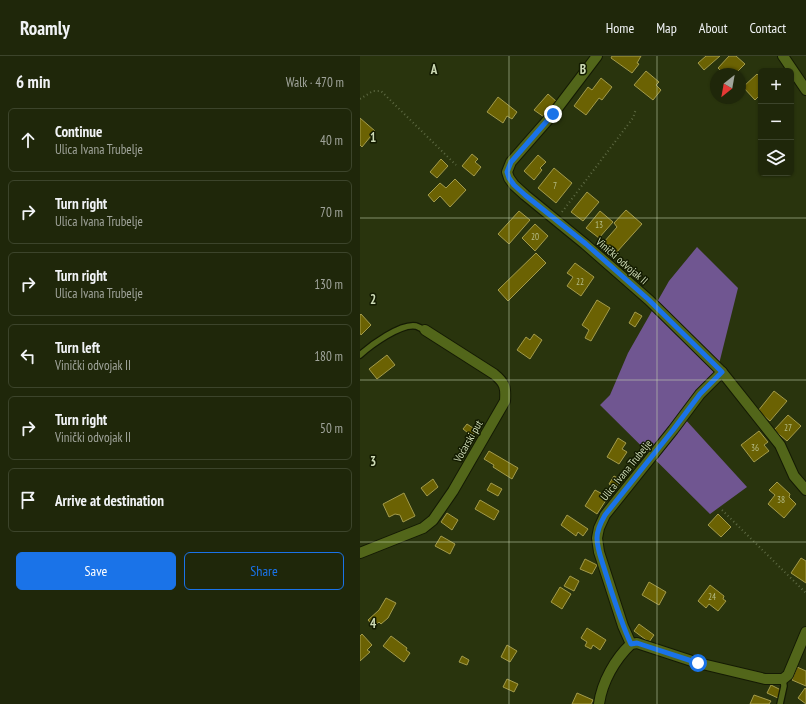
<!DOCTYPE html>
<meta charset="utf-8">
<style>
:root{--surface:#1f270a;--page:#2c3318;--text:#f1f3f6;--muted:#a1a59c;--line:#3c442b;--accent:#1a73e8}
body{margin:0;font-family:"PT Sans Narrow",sans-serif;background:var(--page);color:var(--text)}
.controls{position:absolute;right:12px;top:12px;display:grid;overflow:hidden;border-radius:6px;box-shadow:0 1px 3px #0004}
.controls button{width:36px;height:36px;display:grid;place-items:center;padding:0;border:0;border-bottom:1px solid var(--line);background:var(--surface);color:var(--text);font:20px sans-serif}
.compass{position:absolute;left:350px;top:12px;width:36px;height:36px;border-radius:50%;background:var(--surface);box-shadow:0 1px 3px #0004;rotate:211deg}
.stop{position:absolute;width:12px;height:12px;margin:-9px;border:3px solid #1a73e8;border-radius:50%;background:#fff}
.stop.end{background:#1a73e8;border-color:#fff;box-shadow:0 1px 4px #0008}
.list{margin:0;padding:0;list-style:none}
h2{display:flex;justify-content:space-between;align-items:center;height:52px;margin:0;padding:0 16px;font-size:17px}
h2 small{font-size:13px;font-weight:400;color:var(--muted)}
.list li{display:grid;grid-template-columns:26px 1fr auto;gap:12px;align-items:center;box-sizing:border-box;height:64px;margin:0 8px 8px;padding:0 8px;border:1px solid var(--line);border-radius:6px}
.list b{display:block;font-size:15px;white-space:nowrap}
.list p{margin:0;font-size:13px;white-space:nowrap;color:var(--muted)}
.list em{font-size:13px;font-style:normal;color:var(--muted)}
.actions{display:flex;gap:8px;padding:12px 16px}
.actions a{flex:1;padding:9px 0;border:1px solid var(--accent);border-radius:6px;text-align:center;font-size:14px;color:var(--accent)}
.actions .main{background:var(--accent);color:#fff}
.icon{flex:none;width:22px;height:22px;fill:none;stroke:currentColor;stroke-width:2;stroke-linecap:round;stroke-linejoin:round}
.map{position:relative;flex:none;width:446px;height:648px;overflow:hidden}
header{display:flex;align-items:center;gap:24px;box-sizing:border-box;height:56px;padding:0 20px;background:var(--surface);border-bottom:1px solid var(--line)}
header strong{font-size:19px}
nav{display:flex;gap:22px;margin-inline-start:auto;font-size:14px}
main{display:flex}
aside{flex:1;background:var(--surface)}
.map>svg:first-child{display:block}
.forest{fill:#705691}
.building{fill:#6b6203;stroke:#a39b4b}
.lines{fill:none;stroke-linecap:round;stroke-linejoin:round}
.lane-casing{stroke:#141a04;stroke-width:8}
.street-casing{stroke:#141a04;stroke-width:12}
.path{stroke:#5e6a43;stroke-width:2;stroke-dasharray:1 3;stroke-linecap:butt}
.lane{stroke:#52661a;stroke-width:5.5}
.street{stroke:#52661a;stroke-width:10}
.route{stroke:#1a73e8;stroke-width:5}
.grid{fill:none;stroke:#cedbb6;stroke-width:1;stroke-opacity:0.55}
.labels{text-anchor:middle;stroke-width:3;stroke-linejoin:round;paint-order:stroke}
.number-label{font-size:9px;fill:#b5bd89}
.street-label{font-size:11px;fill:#cedbb6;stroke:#131b00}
.grid-label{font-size:13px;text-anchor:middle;font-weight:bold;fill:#cedbb6;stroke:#131b00;stroke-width:3;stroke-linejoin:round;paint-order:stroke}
</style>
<header>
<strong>Roamly</strong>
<nav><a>Home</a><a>Map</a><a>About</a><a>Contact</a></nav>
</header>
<main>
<aside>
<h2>6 min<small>Walk · 470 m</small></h2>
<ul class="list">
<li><svg class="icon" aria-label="ahead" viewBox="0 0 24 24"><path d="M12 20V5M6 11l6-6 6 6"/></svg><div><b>Continue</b><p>Ulica Ivana Trubelje</p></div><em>40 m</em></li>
<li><svg class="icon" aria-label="right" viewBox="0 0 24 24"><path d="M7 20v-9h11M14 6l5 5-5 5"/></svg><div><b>Turn right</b><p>Ulica Ivana Trubelje</p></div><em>70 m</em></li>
<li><svg class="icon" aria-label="right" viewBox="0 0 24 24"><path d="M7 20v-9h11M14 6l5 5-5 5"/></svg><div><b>Turn right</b><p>Ulica Ivana Trubelje</p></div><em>130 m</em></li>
<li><svg class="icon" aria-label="left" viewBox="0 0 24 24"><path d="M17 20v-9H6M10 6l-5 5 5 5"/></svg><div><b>Turn left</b><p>Vinički odvojak II</p></div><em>180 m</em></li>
<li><svg class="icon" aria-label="right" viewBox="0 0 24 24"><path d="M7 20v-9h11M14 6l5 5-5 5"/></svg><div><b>Turn right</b><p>Vinički odvojak II</p></div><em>50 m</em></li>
<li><svg class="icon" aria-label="arrive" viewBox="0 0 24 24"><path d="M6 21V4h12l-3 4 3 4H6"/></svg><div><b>Arrive at destination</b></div></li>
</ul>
<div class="actions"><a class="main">Save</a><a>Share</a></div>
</aside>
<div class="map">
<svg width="446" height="648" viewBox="0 0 446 648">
<rect width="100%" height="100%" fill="#29340d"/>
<path class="forest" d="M 337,191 L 378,232 L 354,328 L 324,362 L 387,431 L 350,458 L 240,349 L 250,339 L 268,297 L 309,225 Z"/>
<g class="building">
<path d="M 252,0 L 281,0 L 277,7 L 279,8 L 272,17 L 251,2 Z"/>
<path d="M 346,0 L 360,0 L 344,14 L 338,7 Z"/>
<path d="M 369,0 L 376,0 L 385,8 L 375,18 L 364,18 L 358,12 Z"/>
<path d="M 286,15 L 299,26 L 296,29 L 301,34 L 293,44 L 274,29 Z"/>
<path d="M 397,18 L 401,22 L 401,38 L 395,44 L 383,31 Z"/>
<path d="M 241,22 L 252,31 L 242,44 L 239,42 L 226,59 L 214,50 L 228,31 L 232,34 Z"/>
<path d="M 188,38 L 197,46 L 184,61 L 174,54 Z"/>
<path d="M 138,41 L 157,56 L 152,63 L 147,60 L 143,67 L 127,56 Z"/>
<path d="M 0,62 L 15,75 L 2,91 L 0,89 Z"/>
<path d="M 112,98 L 118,103 L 115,106 L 121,111 L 114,120 L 102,110 Z"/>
<path d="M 178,99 L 186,106 L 180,112 L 182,114 L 174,124 L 164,115 Z"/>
<path d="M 81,103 L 88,110 L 77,122 L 70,116 Z"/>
<path d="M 194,112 L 212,127 L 196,147 L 178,132 Z"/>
<path d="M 95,123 L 106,134 L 90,151 L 80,140 L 74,146 L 68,139 L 80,127 L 86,132 Z"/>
<path d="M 227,136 L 239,146 L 223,165 L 211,156 Z"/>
<path d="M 266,154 L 282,168 L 256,197 L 244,186 L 257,171 L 254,167 Z"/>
<path d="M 159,155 L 170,164 L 149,188 L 138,178 Z"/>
<path d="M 240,155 L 253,166 L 239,182 L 226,172 Z"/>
<path d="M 175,168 L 188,180 L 175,195 L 162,182 Z"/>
<path d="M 176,197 L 186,207 L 148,245 L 138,234 Z"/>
<path d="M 215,207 L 234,221 L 221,240 L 207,230 L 213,221 L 207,217 Z"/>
<path d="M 237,244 L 250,252 L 231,285 L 225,282 L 229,274 L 222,269 Z"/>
<path d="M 275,256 L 282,260 L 275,271 L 269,267 Z"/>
<path d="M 1,258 L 11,269 L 1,279 L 0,277 L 0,259 Z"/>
<path d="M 174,278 L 182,284 L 170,303 L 157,294 L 166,281 L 170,284 Z"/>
<path d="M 27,299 L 35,309 L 17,323 L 9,313 Z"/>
<path d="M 414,335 L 427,345 L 410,365 L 398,355 Z"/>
<path d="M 428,359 L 441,370 L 427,385 L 414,374 Z"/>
<path d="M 107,368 L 116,374 L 112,380 L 103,373 Z"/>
<path d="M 399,375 L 408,386 L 404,389 L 409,395 L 394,406 L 381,389 Z"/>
<path d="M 258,382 L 266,387 L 262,393 L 267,396 L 259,408 L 247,401 Z"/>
<path d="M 129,395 L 158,412 L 152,423 L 133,411 L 134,409 L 124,403 Z"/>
<path d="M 254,420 L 261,424 L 256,432 L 249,428 Z"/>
<path d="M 73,423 L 78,431 L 67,440 L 61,432 Z"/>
<path d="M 417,426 L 430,438 L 429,441 L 436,448 L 424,462 L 408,448 L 415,439 L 409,434 Z"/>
<path d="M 131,427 L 142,433 L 138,440 L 127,434 Z"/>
<path d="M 235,434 L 248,441 L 237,458 L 225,450 Z"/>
<path d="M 44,437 L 55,460 L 43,466 L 40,459 L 35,458 L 29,461 L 23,448 Z"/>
<path d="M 120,444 L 139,455 L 134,464 L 115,453 Z"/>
<path d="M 87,457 L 98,464 L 92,474 L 81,466 Z"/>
<path d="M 358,458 L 371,471 L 361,481 L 348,469 Z"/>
<path d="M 207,459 L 228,473 L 223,480 L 218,476 L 216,480 L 201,469 Z"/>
<path d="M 81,480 L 95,488 L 90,498 L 75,490 Z"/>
<path d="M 441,502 L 446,505 L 446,527 L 431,517 Z"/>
<path d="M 225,503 L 237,509 L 232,518 L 220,513 Z"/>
<path d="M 210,520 L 219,525 L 214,535 L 204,530 Z"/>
<path d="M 289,526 L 306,536 L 299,549 L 282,539 Z"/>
<path d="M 350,529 L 364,540 L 363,543 L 366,545 L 358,555 L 349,548 L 346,552 L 338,545 Z"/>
<path d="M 200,531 L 211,538 L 202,553 L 191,546 Z"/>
<path d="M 26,542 L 36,547 L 28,562 L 21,568 L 19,566 L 14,571 L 8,564 L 19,554 Z"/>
<path d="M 279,568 L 294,579 L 289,586 L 274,575 Z"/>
<path d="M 227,572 L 246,584 L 240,594 L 233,589 L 231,593 L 225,590 L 227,586 L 221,582 Z"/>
<path d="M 2,578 L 12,589 L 7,594 L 10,596 L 0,605 L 0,580 Z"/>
<path d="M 31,580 L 47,592 L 46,594 L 50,597 L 44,606 L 23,590 Z"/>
<path d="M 147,589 L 157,595 L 150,606 L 141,601 Z"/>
<path d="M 102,600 L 109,604 L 107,609 L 99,606 Z"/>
<path d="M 437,611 L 446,615 L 446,630 L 432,624 Z"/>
<path d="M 147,623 L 158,628 L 154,636 L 143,631 Z"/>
<path d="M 411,629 L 421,634 L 418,642 L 407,637 Z"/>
<path d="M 445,632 L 446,633 L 446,648 L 438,642 Z"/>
<path d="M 217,637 L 233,644 L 231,648 L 212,648 Z"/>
<path d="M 394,639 L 411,645 L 409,648 L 390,648 Z"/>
</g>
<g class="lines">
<defs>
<g id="lane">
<path d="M 0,299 C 11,289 41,267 56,270 C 59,271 62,273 65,274"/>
<path d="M 420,648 L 424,630 L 423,623"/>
</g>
<g id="street">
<path d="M 237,0 L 193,58 L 151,106 L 147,116 L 149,122 L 154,129 L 165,139 L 225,188 L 289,244 L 362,316 L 420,389 L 434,420 L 446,434"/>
<path d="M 423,0 L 446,34"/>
<path d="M 0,497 L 63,472 L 73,464 L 93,435 L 145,345 C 146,331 145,327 134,318 L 65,274"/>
<path d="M 271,588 L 263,570 L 239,496 L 237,482 L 239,472 L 245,459 L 313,374 L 340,338 L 362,316"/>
<path d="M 239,648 C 242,626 255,603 271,588 L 277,587 L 283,589 L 338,607 L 405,623 L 423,623 L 428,619 L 446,576"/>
</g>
</defs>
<use href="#lane" class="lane-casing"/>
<use href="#street" class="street-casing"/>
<g class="path">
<path d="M 0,43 L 13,35 L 21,35 L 96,109"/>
<path d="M 202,156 L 273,62 L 276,53"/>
<path d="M 362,454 L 446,537"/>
</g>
<use href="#lane" class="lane"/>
<use href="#street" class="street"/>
</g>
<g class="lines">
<path class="route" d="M 193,58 L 151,106 L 147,116 L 149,122 L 154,129 L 165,139 L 226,188 L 289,244 L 362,316 L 340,338 L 313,374 L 245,459 C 241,466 237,474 237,482 C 237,493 242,505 245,515 C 253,540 260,564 271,588 L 277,587 L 283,589 L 338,607"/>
</g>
<path class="grid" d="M 149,0 L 149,648M 297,0 L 297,648M 0,162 L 446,162M 0,324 L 446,324M 0,486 L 446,486"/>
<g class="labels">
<g class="number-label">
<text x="195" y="133">7</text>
<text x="239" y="172">13</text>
<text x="175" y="184">20</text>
<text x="220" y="229">22</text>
<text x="428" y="375">27</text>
<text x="395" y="395">36</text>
<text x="421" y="447">38</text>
<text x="352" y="544">24</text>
</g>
<g class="street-label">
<text transform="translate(262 205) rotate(41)" y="4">Vinički odvojak II</text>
<text transform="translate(108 385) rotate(-60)" y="4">Voćarski put</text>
<text transform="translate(266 414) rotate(-51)" y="4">Ulica Ivana Trubelje</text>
</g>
</g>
<g class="grid-label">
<text x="74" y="18">A</text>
<text x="223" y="18">B</text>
<text x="13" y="86">1</text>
<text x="13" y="248">2</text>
<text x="13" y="410">3</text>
<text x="13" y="572">4</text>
</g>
</svg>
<div class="controls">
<button>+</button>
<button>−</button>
<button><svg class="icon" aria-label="layers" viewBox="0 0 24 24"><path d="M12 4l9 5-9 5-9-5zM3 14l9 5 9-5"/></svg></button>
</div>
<svg class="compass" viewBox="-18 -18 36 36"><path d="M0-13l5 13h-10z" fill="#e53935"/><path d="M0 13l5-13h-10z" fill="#a1a59c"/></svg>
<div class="stop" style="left:338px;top:607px"></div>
<div class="stop end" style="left:193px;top:58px"></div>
</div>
</main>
